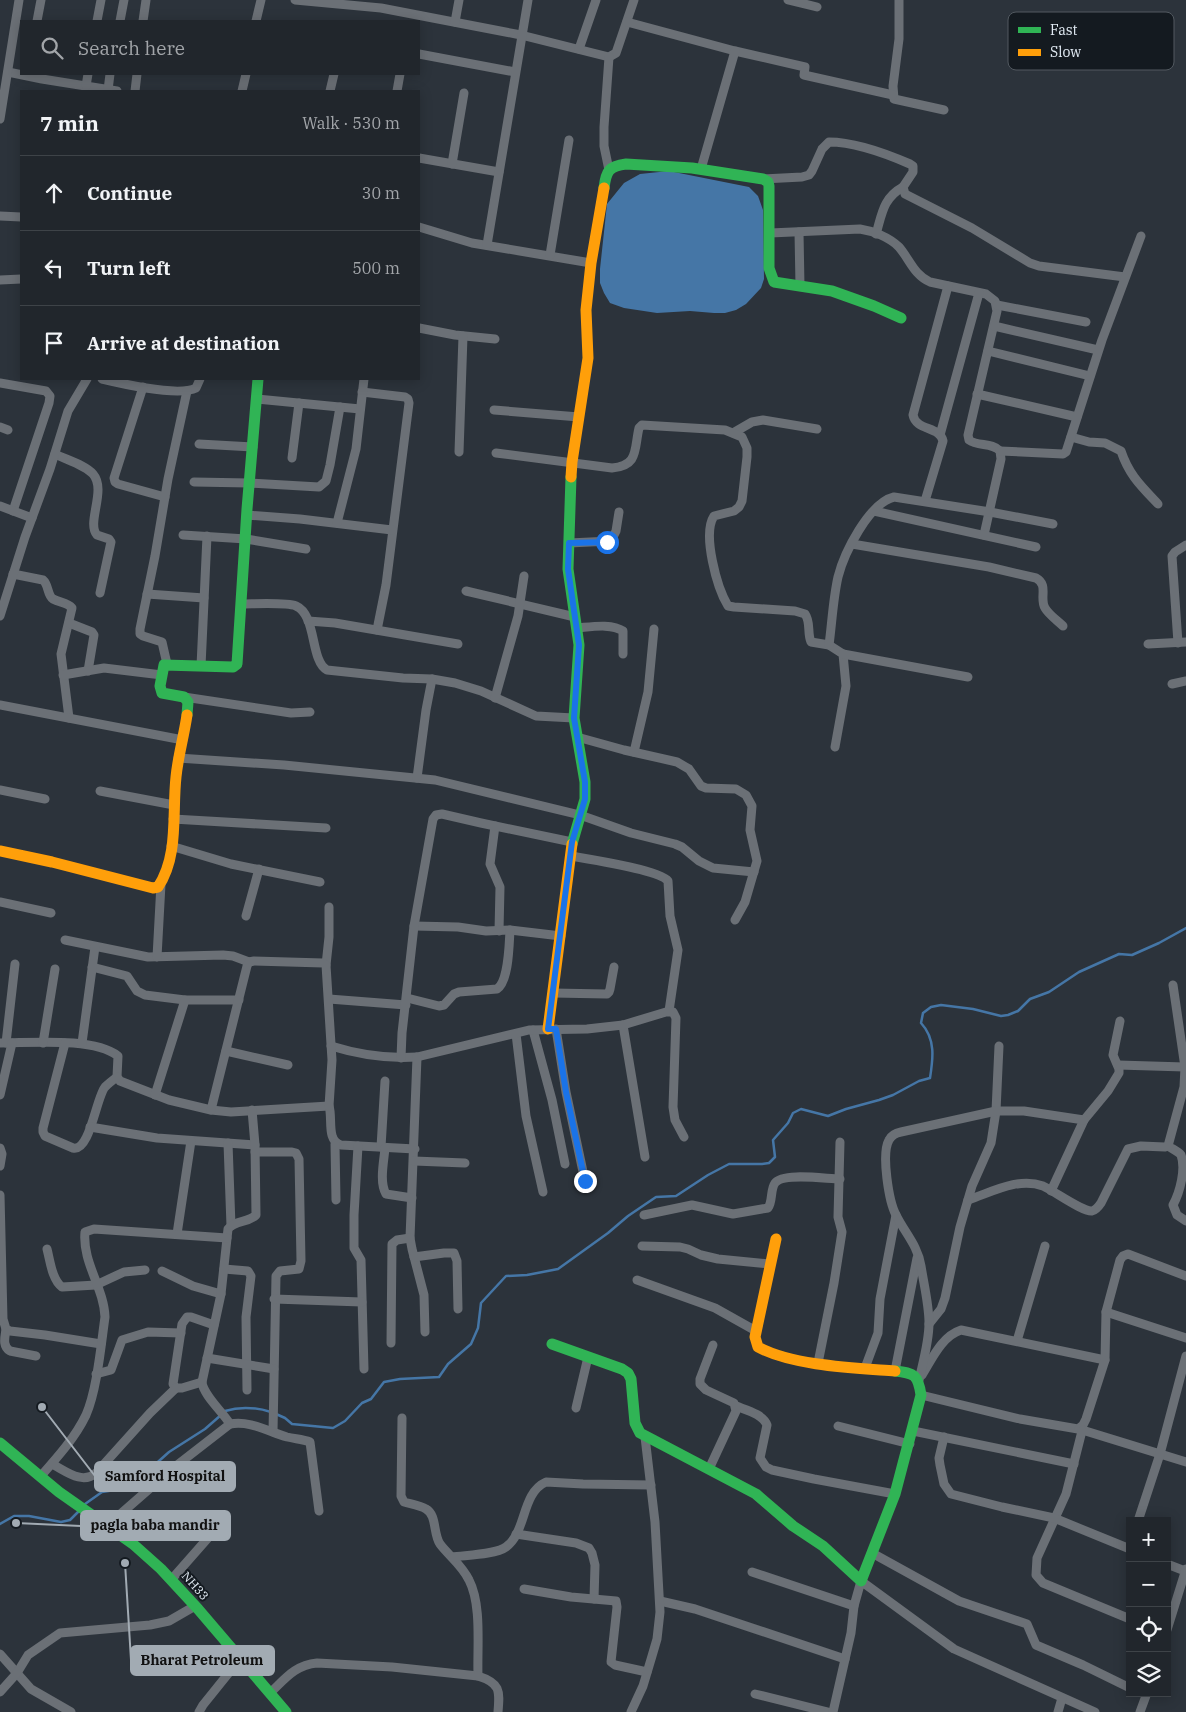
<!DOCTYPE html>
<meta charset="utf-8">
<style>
:root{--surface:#21262c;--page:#2d3238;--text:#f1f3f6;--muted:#a2a5a9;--line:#3e4348}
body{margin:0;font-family:"IBM Plex Serif",serif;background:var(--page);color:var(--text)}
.controls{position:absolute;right:15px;bottom:15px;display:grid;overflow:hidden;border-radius:0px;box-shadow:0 2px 12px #0003}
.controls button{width:45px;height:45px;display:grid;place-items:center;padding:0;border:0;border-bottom:1px solid var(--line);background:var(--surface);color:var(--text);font:25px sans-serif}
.stop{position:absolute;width:15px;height:15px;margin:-11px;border:4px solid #1a73e8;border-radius:50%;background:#fff}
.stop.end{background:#1a73e8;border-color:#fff;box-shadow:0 1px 5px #0008}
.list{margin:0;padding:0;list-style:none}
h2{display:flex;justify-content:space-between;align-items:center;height:65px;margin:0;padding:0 20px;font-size:21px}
h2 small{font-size:16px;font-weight:400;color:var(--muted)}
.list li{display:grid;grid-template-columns:32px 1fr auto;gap:15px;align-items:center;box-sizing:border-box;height:75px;padding:0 20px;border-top:1px solid var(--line)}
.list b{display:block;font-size:19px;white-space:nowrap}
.list em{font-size:16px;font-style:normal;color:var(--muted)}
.icon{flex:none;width:28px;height:28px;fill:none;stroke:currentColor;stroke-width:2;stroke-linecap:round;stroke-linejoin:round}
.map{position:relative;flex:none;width:1186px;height:1712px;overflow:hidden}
.search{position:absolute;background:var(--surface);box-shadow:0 2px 12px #0003;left:20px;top:20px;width:400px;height:55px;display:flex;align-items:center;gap:12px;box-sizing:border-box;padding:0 18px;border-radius:0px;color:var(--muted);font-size:19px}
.panel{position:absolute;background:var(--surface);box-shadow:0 2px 12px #0003;left:20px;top:90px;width:400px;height:290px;border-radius:0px}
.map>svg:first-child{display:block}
.water{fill:#4576a6}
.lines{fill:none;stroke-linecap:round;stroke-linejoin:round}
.stream{stroke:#4576a6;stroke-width:2.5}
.street{stroke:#6b7076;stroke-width:9}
.fast{stroke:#30b455;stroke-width:11}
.slow{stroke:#ff9f0a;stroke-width:11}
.route{stroke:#1a73e8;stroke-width:6}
.labels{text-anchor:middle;stroke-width:4;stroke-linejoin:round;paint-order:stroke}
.street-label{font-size:12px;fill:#e2ebf4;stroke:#141a20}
.key{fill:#141a20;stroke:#525960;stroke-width:1}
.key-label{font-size:14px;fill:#e2ebf4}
.leader{fill:none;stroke:#a2abb3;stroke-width:2}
.callout-dot{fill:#a2abb3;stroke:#141a20;stroke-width:2}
.callout{fill:#a2abb3;stroke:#a2abb3;stroke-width:2}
.callout-label{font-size:14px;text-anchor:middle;font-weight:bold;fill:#111}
</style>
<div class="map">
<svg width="1186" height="1712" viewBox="0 0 1186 1712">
<rect width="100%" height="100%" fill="#2c333b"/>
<path class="water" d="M 669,171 L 749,187 L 758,196 L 763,210 L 764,279 L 761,288 L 746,304 L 736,310 L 725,313 L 714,313 L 690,311 L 657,313 L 624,308 L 610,303 L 604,293 L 600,283 L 600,269 L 607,204 L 624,183 L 640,174 Z"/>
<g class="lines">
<g class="stream">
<path d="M 225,1411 C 241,1406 255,1407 271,1412"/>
<path d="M 276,1414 L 285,1418 L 292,1424 L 333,1428 L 345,1421 L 362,1403 L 371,1399 L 384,1382 L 400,1379 L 439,1377 L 448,1364 L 471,1344 L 478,1328 L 481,1303 L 506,1276 L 527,1275 L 558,1269 L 608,1233 L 628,1216 L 656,1197 L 676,1196 L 708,1175 L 729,1164 L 762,1164 L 769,1163 L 775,1157 L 773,1140 L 788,1123 L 793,1113 L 801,1109 L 828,1116 L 846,1109 L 879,1100 L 893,1095 L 919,1081 L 930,1078 C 933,1059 936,1039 921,1023 L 923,1013 L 931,1007 L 941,1005 L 973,1009 L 1001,1016 L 1008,1015 L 1018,1011 L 1030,999 L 1049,992 L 1079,972 L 1119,954 L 1132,955 L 1159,943 L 1186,928"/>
<path d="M 85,1504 L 102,1492 L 134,1487 L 142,1481 L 150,1469 L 169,1452 L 205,1429 L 221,1415"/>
<path d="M 0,1524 L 14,1516 L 29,1516 L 61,1522 L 70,1520 L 80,1510"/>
</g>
<g class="street">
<path d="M 295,0 L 381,8 L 521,35 L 609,57 L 616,53 L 634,0"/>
<path d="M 788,0 L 817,7"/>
<path d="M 899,0 L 899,39 L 893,86 L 894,99 L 944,110"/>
<path d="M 37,21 L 41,0"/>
<path d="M 97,21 L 101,0"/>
<path d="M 120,21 L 124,0"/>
<path d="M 143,21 L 146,0"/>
<path d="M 256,21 L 261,0"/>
<path d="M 455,22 L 459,0"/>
<path d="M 627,22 L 735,51 L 805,67 L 804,75 L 893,95"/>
<path d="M 579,49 L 596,0"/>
<path d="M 419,54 L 515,72"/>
<path d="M 8,72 L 42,79 L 117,91"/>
<path d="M 86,86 L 88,74"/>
<path d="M 108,90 L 110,74"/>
<path d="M 135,91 L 137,74"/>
<path d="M 242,91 L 246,74"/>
<path d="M 330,91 L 334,74"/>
<path d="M 397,91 L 400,74"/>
<path d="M 0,119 L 19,0"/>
<path d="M 419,158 L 499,172"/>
<path d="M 452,164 L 464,93"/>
<path d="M 701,169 L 735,51"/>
<path d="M 609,170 L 604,146 L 604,127 L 609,57"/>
<path d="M 763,179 L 802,177 L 809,175 L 812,171 L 822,149 L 829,142 C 854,142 887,154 910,164 L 913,166 L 913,172 L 903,187 L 905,194 L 972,228 L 1030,263 L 1039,266 L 1125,277"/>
<path d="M 0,216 L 21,217"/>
<path d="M 419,227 L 472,243 L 591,263"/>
<path d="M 799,232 L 800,286"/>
<path d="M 770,233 L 860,229 C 873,231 889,237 899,247 C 910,260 914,275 930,282 L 986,294 L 995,301 L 997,311 L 968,435 L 969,440 C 978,447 992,442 1000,451 L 1001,459 L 984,535"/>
<path d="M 876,234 C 882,214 883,198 903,187"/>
<path d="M 487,245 L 528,0"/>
<path d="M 550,255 L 569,140"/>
<path d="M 0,280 L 21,279"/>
<path d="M 997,305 L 1086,322"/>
<path d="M 994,326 L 1098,350"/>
<path d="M 419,328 L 455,335 L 495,339"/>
<path d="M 988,351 L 1090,376"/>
<path d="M 102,379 C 123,384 178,397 196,388 L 200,379"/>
<path d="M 0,383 L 46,391 L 50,396 L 49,403 L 13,511"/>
<path d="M 143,387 L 114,478 L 115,482 L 118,484 L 165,497"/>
<path d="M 362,392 L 405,397 L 408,399 L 409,403 L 386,585 L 377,630"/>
<path d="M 977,394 L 1077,417"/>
<path d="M 257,399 L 360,409"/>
<path d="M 494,410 L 579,417"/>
<path d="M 0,427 L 8,430"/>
<path d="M 733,433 L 752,422 L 763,420 L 817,429"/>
<path d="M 940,435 L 979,293"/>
<path d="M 1071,437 L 1089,442 L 1105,443 L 1121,451 C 1129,475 1141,486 1158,504"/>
<path d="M 199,444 L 253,447"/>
<path d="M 1000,451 L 1063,454 L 1066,452 L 1102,340 L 1141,236"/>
<path d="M 459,452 L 463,336"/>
<path d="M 496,453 L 612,468 C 639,466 634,449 639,428 L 642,425 L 725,430 L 742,437 L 747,448 L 747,457 L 742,501 L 739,507 L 734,511 L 714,516 C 702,534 717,588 728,606 L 734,607 L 795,611 L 805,614 C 811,622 807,633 811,642 L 829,645 L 843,654 L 846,686 L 835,747"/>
<path d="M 55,454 C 67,460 85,465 93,474 C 107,490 86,523 97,535 L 109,539 L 111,542 L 100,593"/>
<path d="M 292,458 L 299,403"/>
<path d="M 194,482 L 249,483 L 319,487 L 326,481 L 330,465 L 340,407"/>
<path d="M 925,501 L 943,441 C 940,426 916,431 913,415 L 948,286"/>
<path d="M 0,506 L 32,518"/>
<path d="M 874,511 L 1036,547"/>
<path d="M 247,515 L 300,519 L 392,530"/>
<path d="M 337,523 L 356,449 L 364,379"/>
<path d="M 183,535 L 246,539 L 306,549"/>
<path d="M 569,543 L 611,541 L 616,531 L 619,512"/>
<path d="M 852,544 L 989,567 L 1036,578 C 1049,585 1039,598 1045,608 C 1049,615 1058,621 1063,626"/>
<path d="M 13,574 L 43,580 C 49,585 47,595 53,599 C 60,603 67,602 72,608 L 61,654 L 69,718"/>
<path d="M 466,591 L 575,617"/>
<path d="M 147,594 L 204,598"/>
<path d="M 241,604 C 254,604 286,602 296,606 C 317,615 310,661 327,670 L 403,678 L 432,679 L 455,683 L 481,691 L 536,716 L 574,718"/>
<path d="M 0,616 L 25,537 L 50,469 L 68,411 L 87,379"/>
<path d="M 308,621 L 335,623 L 458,644"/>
<path d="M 69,623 L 92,632 L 94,635 L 88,671"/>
<path d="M 577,628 C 590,627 612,623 623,631 L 623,654"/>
<path d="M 1178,643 L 1172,556 L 1175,552 L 1186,545"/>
<path d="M 1148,644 L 1186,642"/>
<path d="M 829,645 C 832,623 833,599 838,577 C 844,553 869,503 894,497 L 990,512 L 1053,524"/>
<path d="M 843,654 L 968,677"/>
<path d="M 167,664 L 162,642 L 143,636 L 140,634 L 140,629 L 155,556 L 168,479 L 187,391"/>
<path d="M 201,666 L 207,536"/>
<path d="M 63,675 L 104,668 L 162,675"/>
<path d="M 1172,684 L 1186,681"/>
<path d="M 184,697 L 291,713 L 310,712"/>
<path d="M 495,698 L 518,616 L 524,576"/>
<path d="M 0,705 L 183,740"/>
<path d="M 577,737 L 624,750 L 677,762 L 689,769 L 701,786 L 706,788 L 736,789 L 746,795 L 752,806 L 750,830 L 757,861 L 745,902 L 735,920"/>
<path d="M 634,752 L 648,692 L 654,629"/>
<path d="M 178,758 L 284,765 L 435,780 L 580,815 L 631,833 L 675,844 L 682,847 L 699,861 L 713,868 L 754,872"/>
<path d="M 417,778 L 426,710 L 432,679"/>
<path d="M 0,790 L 45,799"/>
<path d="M 100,791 L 174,805"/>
<path d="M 173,819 L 326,828"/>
<path d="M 495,826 L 490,864 L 500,887 L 499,931"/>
<path d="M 171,846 L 231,864 L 320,882"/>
<path d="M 571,856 C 588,859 660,870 668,881 L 670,916 L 678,950 L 669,1011"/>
<path d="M 0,902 L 51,913"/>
<path d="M 246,916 L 259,869"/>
<path d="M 414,926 L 458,927 L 486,931 L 510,930 L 561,936"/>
<path d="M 65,940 L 148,957 L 223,955 L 233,956 L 249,962"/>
<path d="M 157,957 L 161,884"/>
<path d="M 326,965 L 329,937 L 329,907"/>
<path d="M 92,967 L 127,976 L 137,991 L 145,995 L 185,1000 L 239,1000"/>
<path d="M 553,993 L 607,994 L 609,992 L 610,989 L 614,967"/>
<path d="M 407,998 L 439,1006 L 444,1005 L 454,994 L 459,992 L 497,989 C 509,981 509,945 510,930"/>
<path d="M 329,999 L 406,1005"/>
<path d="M 623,1025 L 645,1157"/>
<path d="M 556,1029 L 566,1092 L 585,1181"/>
<path d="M 533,1030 L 552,1100 L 565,1164"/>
<path d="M 516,1034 L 526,1116 L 543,1192"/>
<path d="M 0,1043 C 32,1043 93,1037 118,1056 L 117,1077 L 120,1081 L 169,1100 L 211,1110 L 231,1112 L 329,1106 C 333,1118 326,1141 341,1145 L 415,1149"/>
<path d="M 6,1043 L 15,964"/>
<path d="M 43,1043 L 55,969"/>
<path d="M 65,1043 L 43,1128 L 43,1132 L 45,1136 L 73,1148 C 90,1152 96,1098 105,1087 C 108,1084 113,1080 117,1077"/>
<path d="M 82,1043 L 95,947"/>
<path d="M 331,1046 C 360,1055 387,1059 417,1057 L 529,1030 L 587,1029 L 623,1025 L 666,1012 L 673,1012 L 676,1018 L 673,1107 L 675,1120 L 684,1137"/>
<path d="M 226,1051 L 288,1065"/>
<path d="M 417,1057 L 410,1238 L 412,1249 L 424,1295 L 425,1332"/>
<path d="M 401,1058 L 402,1033 L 414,926 L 433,819 L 436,815 L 442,814 L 481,823 L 572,842"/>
<path d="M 1118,1065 L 1185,1067"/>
<path d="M 0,1095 L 12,1043"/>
<path d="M 155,1095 L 185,1000"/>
<path d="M 211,1110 L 247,966 L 249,962 L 254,961 L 323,963 L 326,965 L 332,1060 L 329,1106"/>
<path d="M 90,1127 L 157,1138 L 255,1145"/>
<path d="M 228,1143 L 231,1226"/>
<path d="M 335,1144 L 336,1200"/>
<path d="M 358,1146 L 354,1215 L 354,1248 L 361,1260 L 364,1369"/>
<path d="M 1168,1146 C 1172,1149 1178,1151 1181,1155 C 1186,1169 1180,1192 1173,1205 L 1177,1215 L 1186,1221"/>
<path d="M 381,1147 L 385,1081"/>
<path d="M 0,1148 L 2,1154 L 0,1166"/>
<path d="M 385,1148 C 384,1161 379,1182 386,1194 L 412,1198"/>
<path d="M 255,1152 L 292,1152 L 296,1153 L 299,1159 L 301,1261 L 299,1269 L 280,1271 L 276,1276 L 273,1432"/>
<path d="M 414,1161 L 465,1163"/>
<path d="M 1051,1191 L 1084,1120 L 1108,1091 L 1119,1073 L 1119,1069 L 1113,1055 L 1120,1021"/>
<path d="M 0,1195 L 3,1319 L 6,1329 L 10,1331 L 45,1335 L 101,1344"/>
<path d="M 968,1200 C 992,1192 1018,1177 1043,1186 C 1054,1191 1083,1212 1092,1211 C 1096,1210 1099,1206 1101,1203 L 1128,1149 L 1141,1146 L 1165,1147 L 1168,1146 L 1184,1087 L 1185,1067 L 1173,985"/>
<path d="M 644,1215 L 692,1205 L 733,1214 L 768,1208 C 773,1201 770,1190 775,1183 C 783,1172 827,1179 840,1179"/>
<path d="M 177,1234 L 191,1141"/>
<path d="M 642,1246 L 680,1247 L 688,1249 L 701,1255 L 718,1259 L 770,1264"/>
<path d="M 47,1249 C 50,1260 52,1280 62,1287 L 96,1285 L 124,1272 L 145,1270"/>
<path d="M 414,1257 L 444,1253 L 454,1253 L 457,1261 L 458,1309"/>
<path d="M 224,1269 L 248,1271 L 251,1276 L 246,1317 L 247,1390"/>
<path d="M 162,1271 L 193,1286 L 221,1294"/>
<path d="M 637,1280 L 715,1308 L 756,1331"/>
<path d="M 274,1299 L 362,1302"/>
<path d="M 1106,1312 L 1186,1338"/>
<path d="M 929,1324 L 941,1309 L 945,1298 L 960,1227 L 972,1186 L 991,1143 L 996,1111 L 999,1046"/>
<path d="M 6,1329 C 5,1337 2,1346 10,1351 L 36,1356"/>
<path d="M 1017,1341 L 1045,1246"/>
<path d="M 391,1343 L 392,1244 L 397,1240 L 410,1238"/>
<path d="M 207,1358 L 274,1369"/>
<path d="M 818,1363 L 834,1283 L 842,1232 L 838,1217 L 840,1142"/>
<path d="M 865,1368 L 878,1333 L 880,1299 L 896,1215"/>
<path d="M 895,1371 L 917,1258"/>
<path d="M 96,1374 L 111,1370 L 122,1340 L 148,1332 L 181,1333"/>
<path d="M 922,1375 C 932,1359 942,1336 961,1330 L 1105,1360"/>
<path d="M 919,1380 C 923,1362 929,1342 929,1323 C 929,1305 924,1285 921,1266 C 918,1246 905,1233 896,1215 C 889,1202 881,1154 889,1140 C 891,1136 896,1133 901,1132 L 996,1111 L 1024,1111 L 1084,1120"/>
<path d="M 202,1382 L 182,1388 L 176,1388 L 173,1384 L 182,1324 L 187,1317 L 191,1317 L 214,1325"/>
<path d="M 921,1395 L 1020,1419 L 1078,1429 L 1083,1425 L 1086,1419 L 1105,1360 L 1106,1312 L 1120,1260 L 1123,1256 L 1128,1254 L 1186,1276"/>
<path d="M 736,1406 C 746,1410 763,1414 767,1425 L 760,1458 L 766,1467 L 772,1470 L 814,1479 L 895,1494"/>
<path d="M 576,1408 L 588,1357"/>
<path d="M 402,1418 L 401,1496 L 404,1502 C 411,1504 420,1505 426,1509 C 437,1515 433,1534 440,1544 C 449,1556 462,1565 469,1580 C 482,1605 477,1647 478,1676"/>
<path d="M 230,1424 C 223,1412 203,1395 202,1382 L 221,1294 L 228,1229 C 235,1220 248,1223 256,1215 L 255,1145 L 252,1110"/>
<path d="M 838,1426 L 910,1444"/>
<path d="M 1079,1429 L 1186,1462"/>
<path d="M 913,1431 L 1074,1464"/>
<path d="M 1082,1431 L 1066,1494 L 1037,1558 L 1036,1575 L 1043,1583 L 1130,1619"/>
<path d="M 944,1437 L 939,1458 L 940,1465 L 944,1484 L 951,1494 L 1002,1507 L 1054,1518 L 1130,1549"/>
<path d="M 52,1464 C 66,1471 82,1485 96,1473 L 150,1413 L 176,1388"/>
<path d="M 709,1469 L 736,1411 L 734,1403 L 706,1390 L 700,1384 L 700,1379 L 713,1345"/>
<path d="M 40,1477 C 56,1459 75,1438 86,1415 C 97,1390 101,1345 105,1317 C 104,1288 82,1262 85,1232 L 94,1229 L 227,1238"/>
<path d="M 1138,1521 L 1160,1454 L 1186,1356"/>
<path d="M 108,1525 L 172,1469 L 230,1424 C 250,1420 269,1432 287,1437 C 295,1439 303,1439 310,1442 L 319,1511"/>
<path d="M 516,1534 L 576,1543 L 589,1548 L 592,1553 L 595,1565 L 594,1599"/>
<path d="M 872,1553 L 959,1601 L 1027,1624 L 1036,1645 L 1083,1665 L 1130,1688"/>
<path d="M 452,1557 C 466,1555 495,1555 506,1547 C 527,1532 521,1493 546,1482 L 583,1484 L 651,1485"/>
<path d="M 1167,1564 L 1185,1571"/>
<path d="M 752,1572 L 854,1606"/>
<path d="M 171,1580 L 222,1522"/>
<path d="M 524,1589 L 571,1597 L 616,1601 L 617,1607 L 611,1662 L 615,1665 L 647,1672"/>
<path d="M 660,1601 L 695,1609 L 845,1659"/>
<path d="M 1167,1630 L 1186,1569"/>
<path d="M 0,1654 L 31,1689 L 71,1712"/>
<path d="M 0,1692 L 17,1673 L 28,1655 L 60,1633 L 150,1625 L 169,1621 L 195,1606"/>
<path d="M 270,1693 C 285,1679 295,1665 317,1663 L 392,1667 L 478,1676 C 500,1683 500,1690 498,1712"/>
<path d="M 755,1694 L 828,1712"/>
<path d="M 199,1712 L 203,1705 L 240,1659"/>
<path d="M 631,1712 L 643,1686 L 652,1656 L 657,1639 L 660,1612 L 655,1522 L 645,1437"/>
<path d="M 833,1712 L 851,1633 L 854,1606 L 861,1581 L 954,1649 L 1095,1712"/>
<path d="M 1058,1712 L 1062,1698"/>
<path d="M 1140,1712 L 1147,1693"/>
</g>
<g class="fast">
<path d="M 604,188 C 606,171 609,166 626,164 L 692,168 L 763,179 L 768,182 L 769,186 L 769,268 L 774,282 L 832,291 L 874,306 L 901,318"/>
<path d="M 571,477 L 568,569 L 579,645 L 574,718 L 585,782 L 585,799 L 572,844"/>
<path d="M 187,715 L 188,702 L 184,697 L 162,693 L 160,686 L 164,665 L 233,667 L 237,664 L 247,509 L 258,379"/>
<path d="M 552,1344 L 622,1369 L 628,1373 L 631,1379 L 635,1423 L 640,1433 L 756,1494 L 793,1526 L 823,1546 L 861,1581 L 895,1494 L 921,1395 C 918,1375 915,1373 895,1371"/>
<path d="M 0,1443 L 59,1492 L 133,1544 L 161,1569 L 198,1609 L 286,1712"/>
</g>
<g class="slow">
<path d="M 571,477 L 572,462 L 588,358 L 586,310 L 591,263 L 604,188"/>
<path d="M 0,851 L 52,862 L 153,888 L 158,887 C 179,856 172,813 176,777 C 178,756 184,736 187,715"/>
<path d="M 548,1029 L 572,844"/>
<path d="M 776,1239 L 755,1337 L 758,1347 C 793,1366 855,1368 895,1371"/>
</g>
</g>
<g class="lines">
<path class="route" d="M 585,1181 L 566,1092 L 556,1029 L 548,1029 L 572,842 L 585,799 L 585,782 L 574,718 L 579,645 L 568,569 L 569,543 L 607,542"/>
</g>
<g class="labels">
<g class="street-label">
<text transform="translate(195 1586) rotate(48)" y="4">NH33</text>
</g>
</g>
<rect x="1008" y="12" width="166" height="58" rx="8" class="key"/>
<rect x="1018" y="27" width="23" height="6" fill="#30b455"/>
<rect x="1018" y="49" width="23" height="7" fill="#ff9f0a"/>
<g class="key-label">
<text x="1050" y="35">Fast</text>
<text x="1050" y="57">Slow</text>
</g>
<path class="leader" d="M42 1407L95 1476M16 1523L81 1526M125 1563L131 1660"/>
<g class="callout-dot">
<circle cx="42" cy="1407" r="5"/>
<circle cx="16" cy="1523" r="5"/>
<circle cx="125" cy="1563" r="5"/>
</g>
<g class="callout">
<rect x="95" y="1462" width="140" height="29" rx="5"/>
<rect x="81" y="1511" width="149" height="29" rx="5"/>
<rect x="131" y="1646" width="143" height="29" rx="5"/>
</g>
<g class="callout-label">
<text x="165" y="1481">Samford Hospital</text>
<text x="155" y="1530">pagla baba mandir</text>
<text x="202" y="1665">Bharat Petroleum</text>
</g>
</svg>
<div class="controls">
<button>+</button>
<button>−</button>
<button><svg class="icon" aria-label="locate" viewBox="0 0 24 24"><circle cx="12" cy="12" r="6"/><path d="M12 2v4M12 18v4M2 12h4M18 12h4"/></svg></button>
<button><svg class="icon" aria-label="layers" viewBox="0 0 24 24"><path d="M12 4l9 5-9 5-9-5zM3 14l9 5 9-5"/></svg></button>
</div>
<div class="stop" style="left:607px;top:542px"></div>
<div class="stop end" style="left:585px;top:1181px"></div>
<div class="search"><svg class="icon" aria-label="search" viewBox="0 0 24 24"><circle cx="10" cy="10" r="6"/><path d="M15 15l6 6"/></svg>Search here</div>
<section class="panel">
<h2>7 min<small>Walk · 530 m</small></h2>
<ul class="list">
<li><svg class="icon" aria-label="ahead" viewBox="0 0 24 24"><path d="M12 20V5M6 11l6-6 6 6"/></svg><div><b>Continue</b></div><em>30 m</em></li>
<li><svg class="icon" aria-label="left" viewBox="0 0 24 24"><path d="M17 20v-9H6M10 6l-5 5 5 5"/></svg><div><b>Turn left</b></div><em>500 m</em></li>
<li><svg class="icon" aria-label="arrive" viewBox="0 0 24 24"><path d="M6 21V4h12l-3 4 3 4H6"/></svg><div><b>Arrive at destination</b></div></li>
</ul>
</section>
</div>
